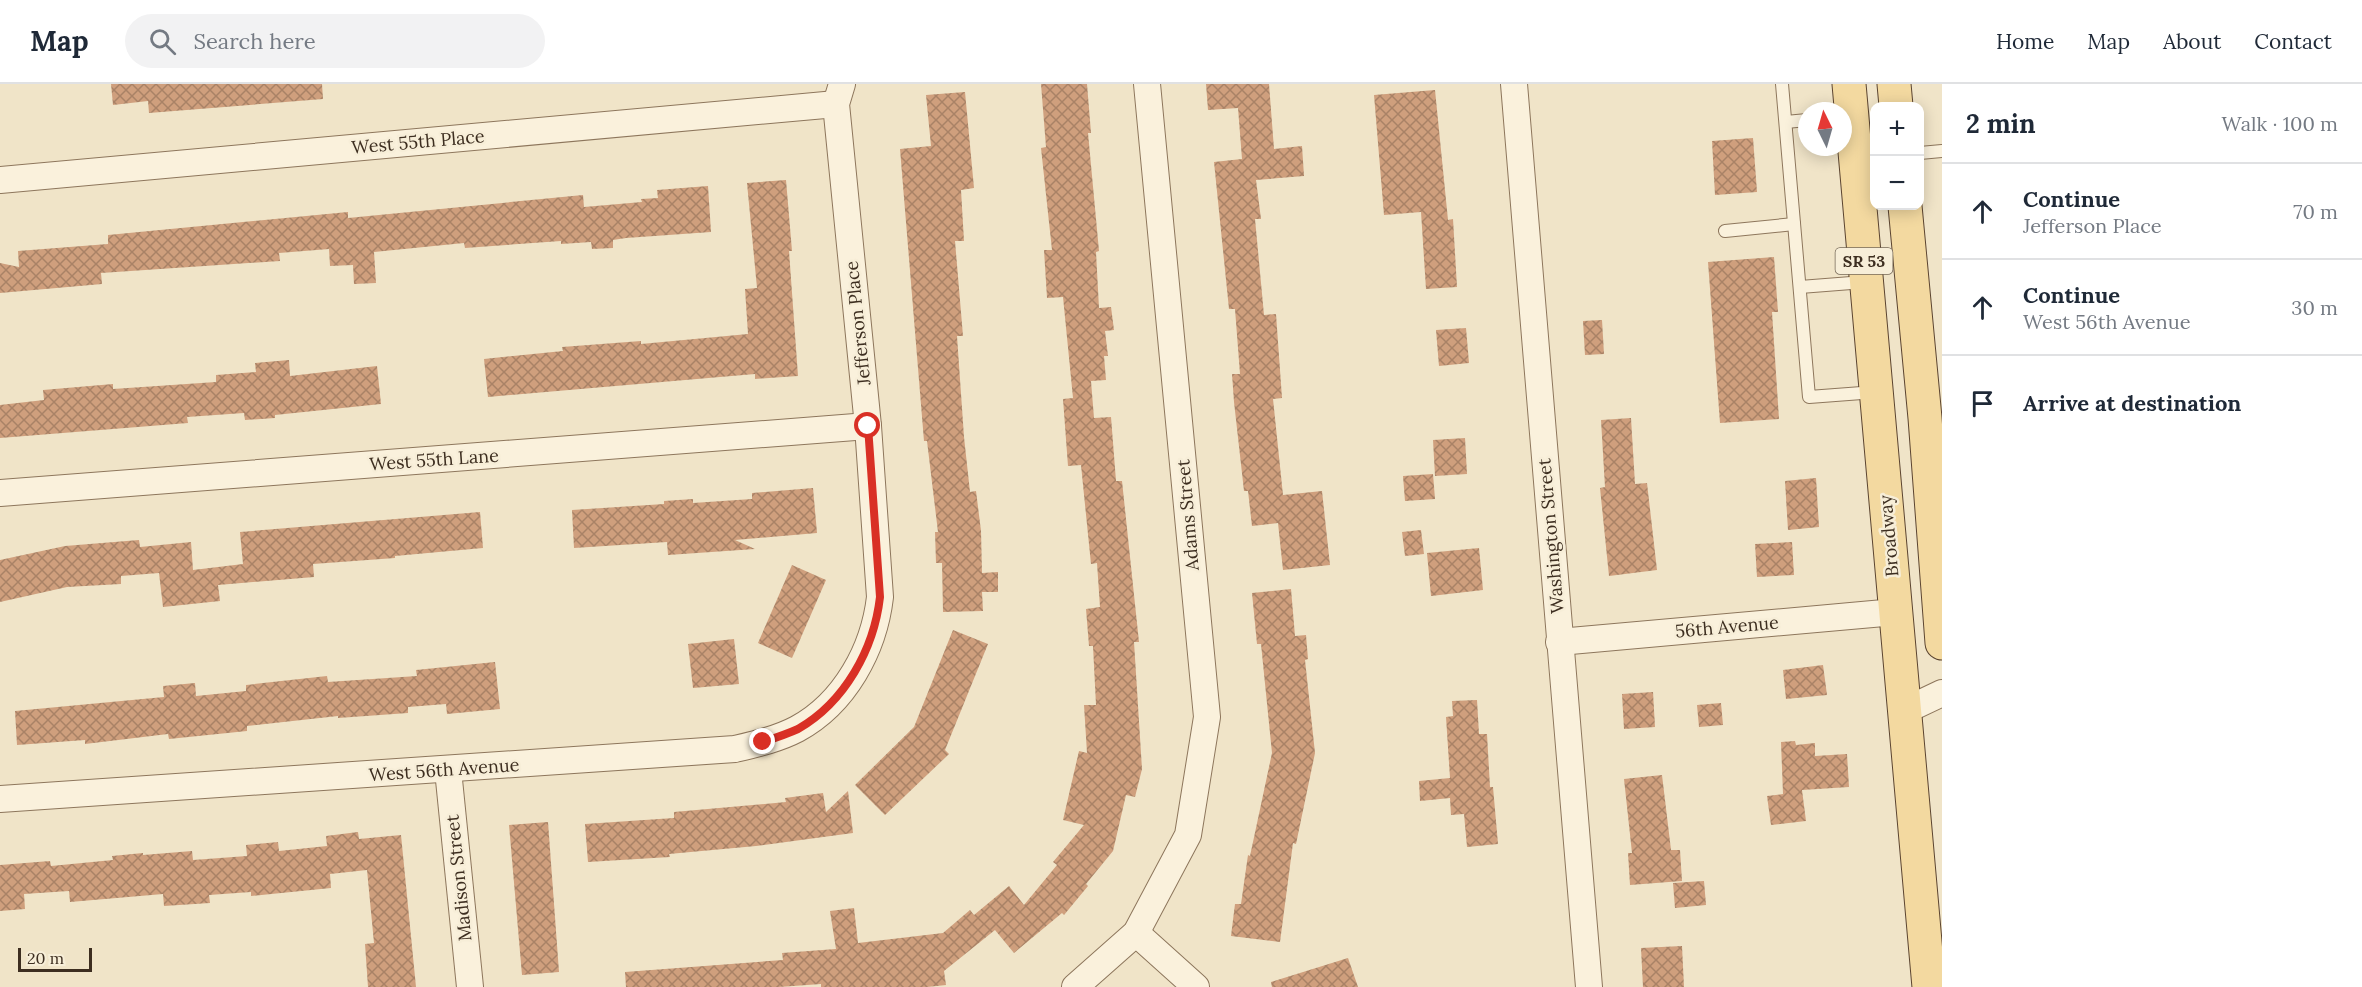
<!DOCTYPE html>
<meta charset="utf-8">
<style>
:root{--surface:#fff;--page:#f2f2f3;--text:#1f2937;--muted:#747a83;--line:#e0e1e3}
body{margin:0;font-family:Lora,serif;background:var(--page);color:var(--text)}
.controls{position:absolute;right:18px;top:18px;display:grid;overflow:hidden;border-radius:12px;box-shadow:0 3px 15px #0003}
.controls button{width:54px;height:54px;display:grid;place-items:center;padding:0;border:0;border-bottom:2px solid var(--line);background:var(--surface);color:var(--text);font:30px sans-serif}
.compass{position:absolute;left:1798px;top:18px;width:54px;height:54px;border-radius:50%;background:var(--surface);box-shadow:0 3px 15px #0003;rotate:355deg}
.scale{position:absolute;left:18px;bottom:15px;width:74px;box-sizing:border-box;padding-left:6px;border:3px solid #3d2e20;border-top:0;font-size:16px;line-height:21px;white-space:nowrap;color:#3d2e20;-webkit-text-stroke:4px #f7eed8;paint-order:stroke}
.stop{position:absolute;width:18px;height:18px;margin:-14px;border:4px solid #d93025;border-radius:50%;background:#fff}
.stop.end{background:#d93025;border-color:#fff;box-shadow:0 2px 6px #0008}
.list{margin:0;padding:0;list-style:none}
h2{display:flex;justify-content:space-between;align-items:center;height:78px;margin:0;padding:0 24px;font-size:26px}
h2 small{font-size:20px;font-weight:400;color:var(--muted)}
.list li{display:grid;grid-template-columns:39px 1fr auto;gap:18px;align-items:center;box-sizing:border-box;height:96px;padding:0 24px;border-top:2px solid var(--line)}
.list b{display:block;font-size:22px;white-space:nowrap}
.list p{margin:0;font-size:20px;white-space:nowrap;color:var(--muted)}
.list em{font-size:20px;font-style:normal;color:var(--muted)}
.icon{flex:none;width:33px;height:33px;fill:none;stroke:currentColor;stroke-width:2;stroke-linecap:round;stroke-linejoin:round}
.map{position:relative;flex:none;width:1942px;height:903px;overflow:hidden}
header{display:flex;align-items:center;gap:36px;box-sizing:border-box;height:84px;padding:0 30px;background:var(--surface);border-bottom:2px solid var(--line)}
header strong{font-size:28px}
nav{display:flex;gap:33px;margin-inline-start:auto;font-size:21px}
.search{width:420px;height:54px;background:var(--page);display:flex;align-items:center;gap:15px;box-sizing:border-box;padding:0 21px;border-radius:33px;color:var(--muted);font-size:22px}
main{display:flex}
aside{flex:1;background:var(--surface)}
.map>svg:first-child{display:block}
.building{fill:url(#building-cross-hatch)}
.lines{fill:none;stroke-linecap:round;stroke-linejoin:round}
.service-casing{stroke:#8d765c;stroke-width:14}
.minor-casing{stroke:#8d765c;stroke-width:28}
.primary-casing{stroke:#5b4430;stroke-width:35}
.service{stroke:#faf1dc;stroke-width:12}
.minor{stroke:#faf1dc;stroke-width:26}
.primary{stroke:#f3d9a0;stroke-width:33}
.route{stroke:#d93025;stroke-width:8}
.labels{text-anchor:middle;stroke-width:5;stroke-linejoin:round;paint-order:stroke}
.shield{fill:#f7eed8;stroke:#756857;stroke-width:1.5}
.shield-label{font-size:16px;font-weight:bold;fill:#3d2e20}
.street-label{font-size:18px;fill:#3d2e20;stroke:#f7eed8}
</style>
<header>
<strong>Map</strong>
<div class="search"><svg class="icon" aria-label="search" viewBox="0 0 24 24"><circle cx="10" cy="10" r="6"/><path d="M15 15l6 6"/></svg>Search here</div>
<nav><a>Home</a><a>Map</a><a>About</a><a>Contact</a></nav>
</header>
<main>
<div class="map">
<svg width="1942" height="903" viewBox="0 0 1942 903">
<defs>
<pattern id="building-cross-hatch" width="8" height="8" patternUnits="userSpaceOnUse" patternTransform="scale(1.5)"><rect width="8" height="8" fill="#cf9f7d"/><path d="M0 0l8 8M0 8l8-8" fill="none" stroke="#a98266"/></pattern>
</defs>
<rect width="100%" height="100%" fill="#f0e4c8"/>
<g class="building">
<path d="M 111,0 L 322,0 L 323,15 L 149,29 L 148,17 L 113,21 Z"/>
<path d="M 1041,0 L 1087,0 L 1091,49 L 1088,49 L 1099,167 L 1096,168 L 1099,224 L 1111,223 L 1114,246 L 1105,247 L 1108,272 L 1104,272 L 1106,296 L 1091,297 L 1094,334 L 1111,333 L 1116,397 L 1122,397 L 1139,558 L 1134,558 L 1142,685 L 1135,713 L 1126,711 L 1113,767 L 1086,800 L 1088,802 L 1064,831 L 1062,829 L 1014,869 L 995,846 L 944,887 L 946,901 L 927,903 L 821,903 L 821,900 L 779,903 L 626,903 L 625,888 L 783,876 L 782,869 L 836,865 L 830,827 L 854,824 L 858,859 L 943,849 L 970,826 L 974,831 L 1009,802 L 1024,821 L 1057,781 L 1053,778 L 1084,741 L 1063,736 L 1079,667 L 1087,669 L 1084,621 L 1096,621 L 1093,562 L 1089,562 L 1086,525 L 1100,523 L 1097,479 L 1091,480 L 1081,381 L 1068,382 L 1063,315 L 1073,314 L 1063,213 L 1047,214 L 1044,166 L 1052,166 L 1041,64 L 1046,63 Z"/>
<path d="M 1206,0 L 1269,0 L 1274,65 L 1302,62 L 1304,92 L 1256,96 L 1261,135 L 1255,135 L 1264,231 L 1276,230 L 1282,314 L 1273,315 L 1283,411 L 1322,407 L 1330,481 L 1283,486 L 1278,439 L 1252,442 L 1248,407 L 1244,407 L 1234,318 L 1232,290 L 1240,290 L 1235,225 L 1229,225 L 1214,78 L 1242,75 L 1238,24 L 1208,26 Z"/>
<path d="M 1435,6 L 1448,136 L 1453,135 L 1457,203 L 1426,205 L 1421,128 L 1384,131 L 1374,11 Z"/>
<path d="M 965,8 L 974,104 L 961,106 L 964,157 L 955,157 L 963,252 L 957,252 L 964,353 L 970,408 L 976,407 L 981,447 L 982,489 L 998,488 L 998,508 L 982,508 L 983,527 L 943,528 L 942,479 L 936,479 L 935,448 L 938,448 L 927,357 L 924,357 L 900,65 L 931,62 L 926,11 Z"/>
<path d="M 1753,54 L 1757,108 L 1715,111 L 1712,57 Z"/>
<path d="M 786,96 L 792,167 L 789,167 L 798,292 L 755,295 L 755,290 L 488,313 L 484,275 L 563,267 L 562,263 L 641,257 L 641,260 L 748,250 L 745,205 L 757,204 L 747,99 Z"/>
<path d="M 708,102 L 711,148 L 626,154 L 613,156 L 613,164 L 592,165 L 591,158 L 561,160 L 561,157 L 465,164 L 464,159 L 374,168 L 376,199 L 354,200 L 353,181 L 330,182 L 329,165 L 279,169 L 280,177 L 101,189 L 102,200 L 0,209 L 0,179 L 19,183 L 18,167 L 108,160 L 108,151 L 348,128 L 348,134 L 583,111 L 584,123 L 642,118 L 641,115 L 658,114 L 657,106 Z"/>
<path d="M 1774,173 L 1778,228 L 1772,228 L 1779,335 L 1720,339 L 1708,178 Z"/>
<path d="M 1602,236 L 1604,270 L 1585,271 L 1583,237 Z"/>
<path d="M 1466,244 L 1469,279 L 1439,282 L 1436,246 Z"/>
<path d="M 289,276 L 290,292 L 377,282 L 381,320 L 275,331 L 275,334 L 245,336 L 244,329 L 187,333 L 188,339 L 0,354 L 0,321 L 44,316 L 43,306 L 113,300 L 113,305 L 216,298 L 216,291 L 256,288 L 255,279 Z"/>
<path d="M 1631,334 L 1635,400 L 1647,399 L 1657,486 L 1609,492 L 1600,404 L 1605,403 L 1601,336 Z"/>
<path d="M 1465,354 L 1467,390 L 1435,392 L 1433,356 Z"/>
<path d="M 1433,390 L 1435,415 L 1405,417 L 1403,392 Z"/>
<path d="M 1816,394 L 1819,443 L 1788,446 L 1785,397 Z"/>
<path d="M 813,404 L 817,449 L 735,456 L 755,465 L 668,471 L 667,458 L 574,464 L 572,426 L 664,420 L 664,417 L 693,415 L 693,419 L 752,415 L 752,409 Z"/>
<path d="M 480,428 L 483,464 L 395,472 L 395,474 L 313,480 L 314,493 L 218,501 L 220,517 L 163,523 L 159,489 L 121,492 L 121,500 L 67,503 L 0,518 L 0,476 L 65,462 L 139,456 L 140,463 L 191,458 L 193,486 L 243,480 L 240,448 Z"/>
<path d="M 1421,446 L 1424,470 L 1405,472 L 1402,448 Z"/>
<path d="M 1792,458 L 1794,491 L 1757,493 L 1755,460 Z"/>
<path d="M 1479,464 L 1483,506 L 1431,512 L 1427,469 Z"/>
<path d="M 792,481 L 826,496 L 792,574 L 758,559 Z"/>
<path d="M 1291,505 L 1295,552 L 1306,551 L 1308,575 L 1305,576 L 1315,669 L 1296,760 L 1293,759 L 1280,858 L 1231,852 L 1235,820 L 1241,820 L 1248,771 L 1250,772 L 1272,669 L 1261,560 L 1257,560 L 1252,509 Z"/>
<path d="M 953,546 L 988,560 L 945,666 L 949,670 L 885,731 L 855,701 L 914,643 Z"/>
<path d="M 734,555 L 739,600 L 693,604 L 688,560 Z"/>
<path d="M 495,578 L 500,625 L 447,630 L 446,620 L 408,623 L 408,629 L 338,634 L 338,632 L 247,642 L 247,647 L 169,655 L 168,650 L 85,660 L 85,656 L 17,661 L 15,627 L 164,613 L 163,602 L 195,599 L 196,612 L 246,607 L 246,601 L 327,592 L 328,598 L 417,592 L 416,586 Z"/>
<path d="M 1823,581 L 1827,611 L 1786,615 L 1783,586 Z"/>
<path d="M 1653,608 L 1655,643 L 1624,645 L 1622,610 Z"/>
<path d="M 1477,616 L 1479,650 L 1487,650 L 1490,703 L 1493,703 L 1498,760 L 1467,763 L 1464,730 L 1451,731 L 1450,714 L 1420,717 L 1419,697 L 1450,694 L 1446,633 L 1453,632 L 1452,617 Z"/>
<path d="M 1721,619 L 1723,641 L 1699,643 L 1697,621 Z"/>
<path d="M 1795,657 L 1796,661 L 1815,659 L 1815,672 L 1847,670 L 1849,703 L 1802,706 L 1806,737 L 1771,741 L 1767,712 L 1783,710 L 1781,658 Z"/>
<path d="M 1662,691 L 1671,766 L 1680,766 L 1682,797 L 1630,801 L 1628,769 L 1632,769 L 1624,695 Z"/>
<path d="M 848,707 L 853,749 L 756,762 L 669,770 L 670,773 L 588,778 L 585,740 L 674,734 L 674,728 L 786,718 L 785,714 L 823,709 L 826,728 Z"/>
<path d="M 548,738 L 559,888 L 522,891 L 509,741 Z"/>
<path d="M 358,748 L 359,755 L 401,751 L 416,903 L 368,903 L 365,860 L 374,859 L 367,786 L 330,790 L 331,804 L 251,812 L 251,808 L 209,811 L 210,819 L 164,822 L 163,810 L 70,818 L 69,807 L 24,810 L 25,825 L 0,827 L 0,781 L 50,777 L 51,782 L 113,776 L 112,772 L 143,769 L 143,771 L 192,767 L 193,776 L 247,772 L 246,761 L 278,758 L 279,767 L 327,762 L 326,752 Z"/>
<path d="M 1704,797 L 1706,821 L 1675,824 L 1673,799 Z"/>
<path d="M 1682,862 L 1684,903 L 1643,903 L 1641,864 Z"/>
<path d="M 1348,874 L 1358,903 L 1272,903 L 1271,898 Z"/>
</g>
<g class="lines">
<defs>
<g id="service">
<path d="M 1782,0 L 1809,313 L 1875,308"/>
<path d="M 1786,38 L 1807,36"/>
<path d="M 1920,69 L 1942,67"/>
<path d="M 1725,147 L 1794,140"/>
<path d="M 1800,203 L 1864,198"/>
</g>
<g id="minor">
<path d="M 1514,0 L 1589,903"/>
<path d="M 0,96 L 836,20"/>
<path d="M 0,409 L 868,342"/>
<path d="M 1559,558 L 1895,528"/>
<path d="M 1904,627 L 1942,609"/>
<path d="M 448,686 L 470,903"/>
<path d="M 0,715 L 735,665 C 756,660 778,655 797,645 C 845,619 874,565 880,513 L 868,342 L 836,20 L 842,0"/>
<path d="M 1136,849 L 1196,903"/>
<path d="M 1075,903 L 1136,849 L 1188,751 L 1207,633 L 1147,0"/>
</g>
<g id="primary">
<path d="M 1849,0 L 1929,903"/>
<path d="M 1894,0 L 1896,22"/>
<path d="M 1905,122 L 1925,334 L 1942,559"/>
</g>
</defs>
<use href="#service" class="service-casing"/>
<use href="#minor" class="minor-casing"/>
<use href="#primary" class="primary-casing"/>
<use href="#service" class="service"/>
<use href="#minor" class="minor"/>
<use href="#primary" class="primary"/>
</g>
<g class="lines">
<path class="route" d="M 763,658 C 775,654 787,650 798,645 C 845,618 874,565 880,513 L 868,342"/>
</g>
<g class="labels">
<rect class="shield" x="1835.5" y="164" width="57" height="26" rx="4.5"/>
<g class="shield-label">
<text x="1864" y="183">SR 53</text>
</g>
<g class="street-label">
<text transform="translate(418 58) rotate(-5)" y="6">West 55th Place</text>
<text transform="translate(858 239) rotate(-96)" y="6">Jefferson Place</text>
<text transform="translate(434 376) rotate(-4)" y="6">West 55th Lane</text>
<text transform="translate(1188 431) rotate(-95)" y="6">Adams Street</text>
<text transform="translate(1551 452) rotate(-95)" y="6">Washington Street</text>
<text transform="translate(1889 452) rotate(-95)" y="6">Broadway</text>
<text transform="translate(1727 543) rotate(-5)" y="6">56th Avenue</text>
<text transform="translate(444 686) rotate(-4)" y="6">West 56th Avenue</text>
<text transform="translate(459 794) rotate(-96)" y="6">Madison Street</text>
</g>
</g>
</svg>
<div class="controls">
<button>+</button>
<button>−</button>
</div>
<svg class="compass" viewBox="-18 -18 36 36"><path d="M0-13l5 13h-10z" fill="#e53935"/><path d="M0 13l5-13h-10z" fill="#747a83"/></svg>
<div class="scale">20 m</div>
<div class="stop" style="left:868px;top:342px"></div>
<div class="stop end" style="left:763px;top:658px"></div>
</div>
<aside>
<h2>2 min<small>Walk · 100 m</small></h2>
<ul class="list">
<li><svg class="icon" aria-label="ahead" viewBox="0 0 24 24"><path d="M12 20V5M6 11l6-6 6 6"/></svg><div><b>Continue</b><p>Jefferson Place</p></div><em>70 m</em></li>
<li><svg class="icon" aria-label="ahead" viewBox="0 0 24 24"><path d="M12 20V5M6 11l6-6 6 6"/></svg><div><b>Continue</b><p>West 56th Avenue</p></div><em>30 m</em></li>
<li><svg class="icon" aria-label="arrive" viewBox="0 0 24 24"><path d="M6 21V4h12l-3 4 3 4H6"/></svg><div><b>Arrive at destination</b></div></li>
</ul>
</aside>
</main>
